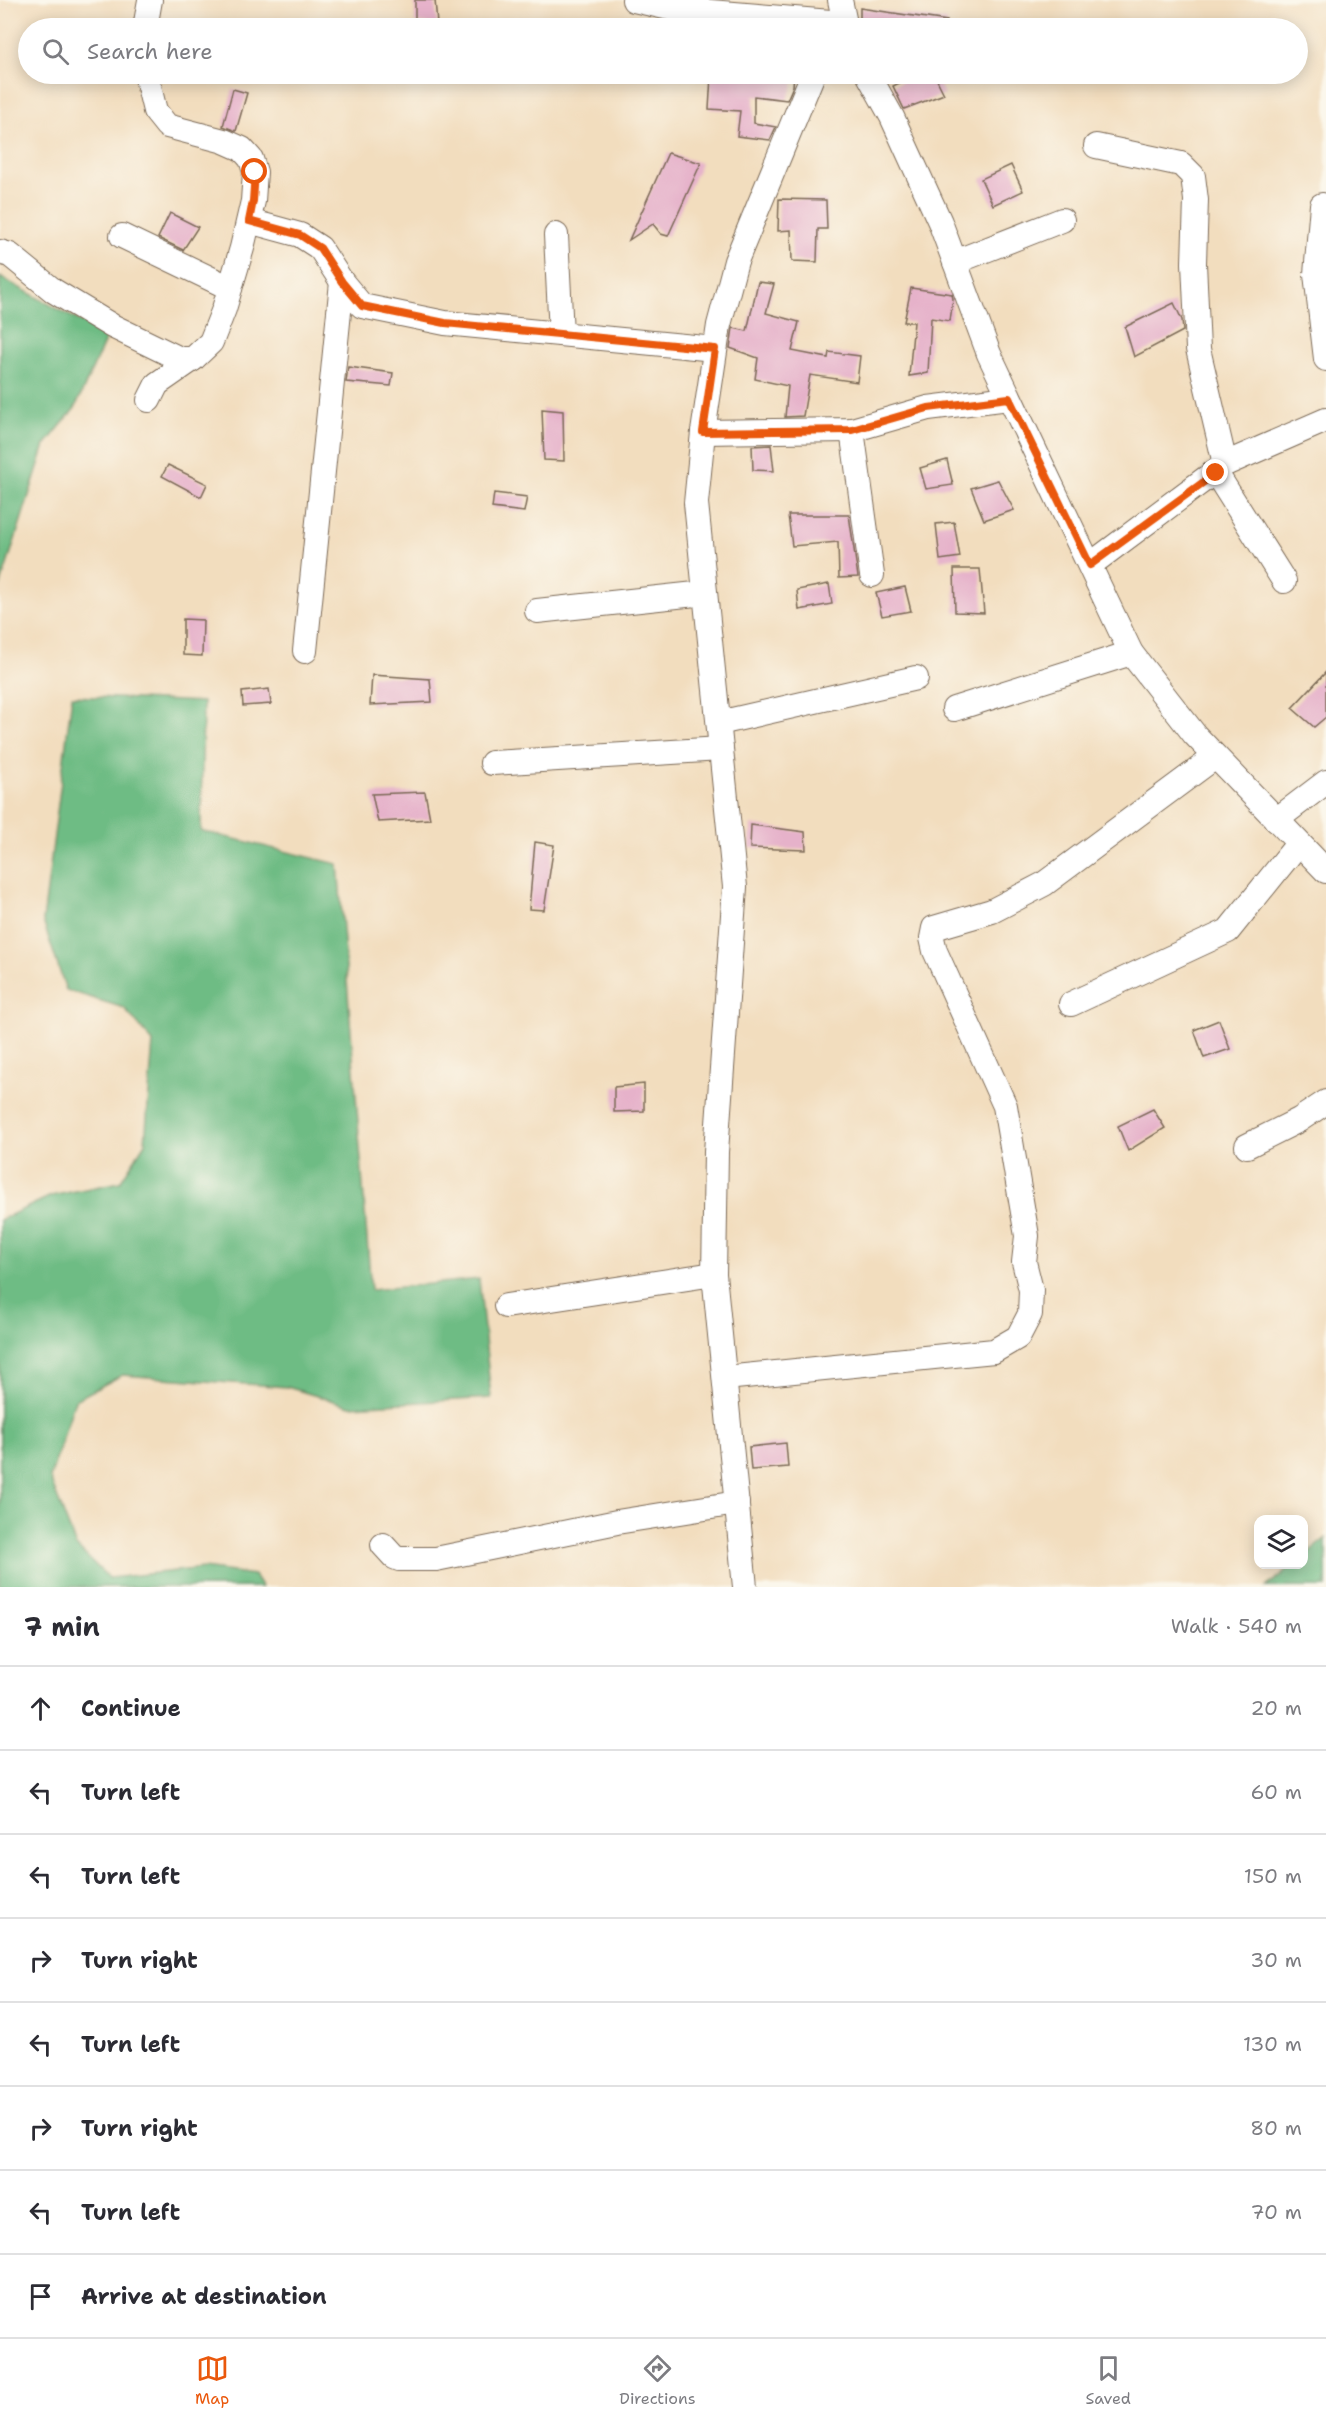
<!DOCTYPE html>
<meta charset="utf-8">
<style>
:root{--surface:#fff;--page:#f2f2f3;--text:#2b2b33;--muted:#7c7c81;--line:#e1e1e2;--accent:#ea580c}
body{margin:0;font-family:"Shantell Sans",sans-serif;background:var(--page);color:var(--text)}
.controls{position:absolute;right:18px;bottom:18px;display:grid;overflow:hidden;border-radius:12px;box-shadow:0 3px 15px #0003}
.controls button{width:54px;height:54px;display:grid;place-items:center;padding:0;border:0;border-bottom:2px solid var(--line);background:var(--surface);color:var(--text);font:30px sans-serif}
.stop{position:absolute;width:18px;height:18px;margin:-14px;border:4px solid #ea580c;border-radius:50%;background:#fff}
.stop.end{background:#ea580c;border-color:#fff;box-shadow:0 2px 6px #0008}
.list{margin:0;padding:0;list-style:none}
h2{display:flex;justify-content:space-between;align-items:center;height:78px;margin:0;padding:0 24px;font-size:26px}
h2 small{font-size:20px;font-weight:400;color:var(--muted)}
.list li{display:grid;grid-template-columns:39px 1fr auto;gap:18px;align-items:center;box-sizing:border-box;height:84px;padding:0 24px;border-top:2px solid var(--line)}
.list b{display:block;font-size:22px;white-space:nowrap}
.list em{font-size:20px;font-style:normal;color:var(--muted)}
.icon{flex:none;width:33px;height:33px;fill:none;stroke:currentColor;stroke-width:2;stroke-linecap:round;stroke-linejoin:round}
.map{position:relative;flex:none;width:1326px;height:1587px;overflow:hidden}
.search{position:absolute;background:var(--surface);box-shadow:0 3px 15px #0003;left:18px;right:18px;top:18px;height:66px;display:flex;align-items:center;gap:15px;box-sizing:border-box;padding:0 21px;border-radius:33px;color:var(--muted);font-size:22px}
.sheet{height:750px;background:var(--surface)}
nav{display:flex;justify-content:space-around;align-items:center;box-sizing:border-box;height:84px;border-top:2px solid var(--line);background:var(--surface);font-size:16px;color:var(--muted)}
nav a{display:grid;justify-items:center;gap:3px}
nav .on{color:var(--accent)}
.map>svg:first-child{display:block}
.forest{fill:#6ebc84;stroke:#547351;stroke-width:1.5}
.building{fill:#e6b2ca}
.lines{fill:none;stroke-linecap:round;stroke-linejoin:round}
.minor-casing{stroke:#7b6956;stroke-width:26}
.minor{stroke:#fff;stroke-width:24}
.route{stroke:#ea580c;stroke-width:8}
</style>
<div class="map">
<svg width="1326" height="1587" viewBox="0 0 1326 1587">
<rect width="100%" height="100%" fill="#fbf7ec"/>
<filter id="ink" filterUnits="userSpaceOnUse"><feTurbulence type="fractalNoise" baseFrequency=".0167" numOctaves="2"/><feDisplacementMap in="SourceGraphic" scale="12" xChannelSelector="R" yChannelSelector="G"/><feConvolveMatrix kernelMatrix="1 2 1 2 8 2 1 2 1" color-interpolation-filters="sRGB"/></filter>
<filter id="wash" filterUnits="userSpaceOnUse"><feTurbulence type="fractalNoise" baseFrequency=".008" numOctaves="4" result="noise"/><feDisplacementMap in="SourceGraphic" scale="24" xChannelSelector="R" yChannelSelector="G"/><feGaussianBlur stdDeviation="1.35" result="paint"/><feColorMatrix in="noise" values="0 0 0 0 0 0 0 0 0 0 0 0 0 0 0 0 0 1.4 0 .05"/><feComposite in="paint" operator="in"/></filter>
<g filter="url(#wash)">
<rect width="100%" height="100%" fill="#f2ddbe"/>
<g class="forest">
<path d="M 0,277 L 107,336 L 75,408 L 45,445 L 0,587 Z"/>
<path d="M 72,696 L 203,702 L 201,831 L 338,864 L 371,1290 L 479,1279 L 491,1398 L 350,1406 L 287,1387 L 122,1375 L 75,1400 L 50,1478 L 76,1546 L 109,1578 L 204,1568 L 254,1575 L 262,1587 L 0,1587 L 0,1220 L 51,1196 L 120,1182 L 145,1143 L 153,1042 L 124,1008 L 66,990 L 43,921 Z"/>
<path d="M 1326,1538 L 1326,1587 L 1266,1587 L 1294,1565 L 1304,1564 L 1304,1556 Z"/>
</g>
<g id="blocks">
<g class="building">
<path d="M 415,0 L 435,0 L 437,24 L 415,23 Z"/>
<path d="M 860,8 L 947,21 L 946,28 L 860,28 Z"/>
<path d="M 726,74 L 794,74 L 793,86 L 787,100 L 754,96 L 754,123 L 776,127 L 770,140 L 737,136 L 740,111 L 709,109 L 711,76 L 725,77 Z"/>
<path d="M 918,74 L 934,74 L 944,94 L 904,109 L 893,86 Z"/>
<path d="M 233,89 L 247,93 L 236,131 L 223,126 Z"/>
<path d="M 668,153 L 701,163 L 668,236 L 661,234 L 653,224 L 629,240 Z"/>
<path d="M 1011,165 L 1023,191 L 993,205 L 981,179 Z"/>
<path d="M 779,199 L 826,200 L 827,229 L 818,229 L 817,262 L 792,261 L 791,230 L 778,231 Z"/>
<path d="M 170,213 L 198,227 L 183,250 L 158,238 Z"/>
<path d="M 758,282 L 774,284 L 766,313 L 799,322 L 792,351 L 828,358 L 829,352 L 860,356 L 857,382 L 810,375 L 803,416 L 785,417 L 788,386 L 755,379 L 758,358 L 730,348 L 733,328 L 747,331 Z"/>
<path d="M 911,288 L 952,294 L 953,299 L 950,321 L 931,318 L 928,373 L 909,376 L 914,322 L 904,322 Z"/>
<path d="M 1174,303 L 1182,320 L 1183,331 L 1134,357 L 1125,327 Z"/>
<path d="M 348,367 L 393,373 L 391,386 L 346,382 Z"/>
<path d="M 542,409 L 563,411 L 564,461 L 544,460 Z"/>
<path d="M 771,445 L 774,471 L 753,470 L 752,446 Z"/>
<path d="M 947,460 L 953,485 L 926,489 L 920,468 Z"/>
<path d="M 168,465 L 207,484 L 201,497 L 162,476 Z"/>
<path d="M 998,480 L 1014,510 L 984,520 L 971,488 Z"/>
<path d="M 494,493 L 527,497 L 524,512 L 492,508 Z"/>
<path d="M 788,515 L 849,515 L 858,577 L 839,578 L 838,542 L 792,546 Z"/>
<path d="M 954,522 L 960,557 L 940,560 L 936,524 Z"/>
<path d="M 954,569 L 980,569 L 984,613 L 955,612 Z"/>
<path d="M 829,584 L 832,604 L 799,610 L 797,590 Z"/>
<path d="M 905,587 L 911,611 L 882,616 L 876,593 Z"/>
<path d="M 183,619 L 203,620 L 202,656 L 183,655 Z"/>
<path d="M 1326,672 L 1326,717 L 1314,727 L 1292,708 Z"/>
<path d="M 372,675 L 430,679 L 432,702 L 370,705 Z"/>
<path d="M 269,689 L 271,704 L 243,706 L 242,692 Z"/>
<path d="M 425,792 L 430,819 L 378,822 L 372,794 Z"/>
<path d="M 751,825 L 805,832 L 806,850 L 750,848 Z"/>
<path d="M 535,842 L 554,845 L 544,910 L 529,909 Z"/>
<path d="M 1219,1020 L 1230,1049 L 1204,1058 L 1194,1030 Z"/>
<path d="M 644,1084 L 644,1111 L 614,1112 L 614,1087 Z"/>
<path d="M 1153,1109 L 1165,1128 L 1128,1151 L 1118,1126 Z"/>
<path d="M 786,1443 L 788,1467 L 751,1470 L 749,1447 Z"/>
</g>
</g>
</g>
<g filter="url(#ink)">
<use href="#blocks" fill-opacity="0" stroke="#7b6956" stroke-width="1.5"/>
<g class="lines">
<defs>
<g id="minor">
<path d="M 634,0 L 674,9 L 843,23"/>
<path d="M 840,0 L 846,28"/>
<path d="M 145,28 L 150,0"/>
<path d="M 146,74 L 155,111 L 167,126 L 224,141 L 242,149 L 251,159 L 255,172 L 253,201 L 242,248 L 224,309 L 211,342 L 193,359 L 157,384 L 149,400"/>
<path d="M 868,74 L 892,117 L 940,222 L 989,354 L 1131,653 L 1195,735 L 1326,871"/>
<path d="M 1096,146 L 1181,164 L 1193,176 L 1196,200 L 1194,263 L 1198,349 L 1225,464"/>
<path d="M 1322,205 L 1316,274 L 1326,359"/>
<path d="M 249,221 L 300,235 L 320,248 L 342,282 L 362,306 L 445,323 L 715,349"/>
<path d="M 556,235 L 561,334"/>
<path d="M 122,236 L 230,288"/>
<path d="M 0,252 L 10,255 L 54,291 L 112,326 L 180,359 L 193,359"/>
<path d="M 955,262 L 1062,220"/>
<path d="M 852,430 L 872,575"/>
<path d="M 703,432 L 852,430 L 928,408 L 1009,398"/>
<path d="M 1216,473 L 1284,581"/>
<path d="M 1090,565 L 1225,464 L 1326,420"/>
<path d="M 537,611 L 705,593"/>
<path d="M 305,651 L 342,282"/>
<path d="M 954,709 L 1131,653"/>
<path d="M 719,723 L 916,678"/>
<path d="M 492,763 L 721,749"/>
<path d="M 1276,820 L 1326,782"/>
<path d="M 1071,1004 L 1228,931 L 1298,844"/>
<path d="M 1247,1146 L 1299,1120 L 1326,1102"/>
<path d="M 506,1306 L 714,1274"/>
<path d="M 725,1378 L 994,1351 L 1018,1337 L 1030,1314 L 1031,1290 L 1024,1262 L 1027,1236 L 1005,1106 L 935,951 L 932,938 L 934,928 L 992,911 L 1044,884 L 1215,757"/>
<path d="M 383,1545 L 394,1557 L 399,1559 L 436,1559 L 617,1522 L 737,1503"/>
<path d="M 745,1587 L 714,1274 L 716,1152 L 735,887 L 696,503 L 703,432 L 719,325 L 736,261 L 813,74"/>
</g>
</defs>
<use href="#minor" class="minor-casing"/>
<use href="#minor" class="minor"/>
</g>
</g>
<g class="lines" filter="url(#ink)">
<path class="route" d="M 255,172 L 253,201 L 249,221 L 300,235 L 320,248 L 342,282 L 362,306 L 445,323 L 715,349 L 703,432 L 852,430 L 928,408 L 1009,398 L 1090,565 L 1216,473"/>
</g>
</svg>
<div class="controls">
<button><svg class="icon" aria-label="layers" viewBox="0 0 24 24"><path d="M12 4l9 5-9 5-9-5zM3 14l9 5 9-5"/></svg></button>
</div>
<div class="stop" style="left:255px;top:172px"></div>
<div class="stop end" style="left:1216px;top:473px"></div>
<div class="search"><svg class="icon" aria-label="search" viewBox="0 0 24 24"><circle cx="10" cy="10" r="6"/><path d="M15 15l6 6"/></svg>Search here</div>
</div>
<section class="sheet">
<h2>7 min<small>Walk · 540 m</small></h2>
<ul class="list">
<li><svg class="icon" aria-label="ahead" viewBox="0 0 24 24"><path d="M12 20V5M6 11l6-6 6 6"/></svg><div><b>Continue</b></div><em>20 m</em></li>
<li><svg class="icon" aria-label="left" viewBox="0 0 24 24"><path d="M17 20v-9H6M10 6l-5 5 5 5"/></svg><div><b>Turn left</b></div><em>60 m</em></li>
<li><svg class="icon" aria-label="left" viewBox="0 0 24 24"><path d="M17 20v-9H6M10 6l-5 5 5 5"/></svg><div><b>Turn left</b></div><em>150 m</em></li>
<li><svg class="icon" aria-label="right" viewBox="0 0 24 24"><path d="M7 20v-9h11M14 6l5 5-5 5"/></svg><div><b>Turn right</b></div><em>30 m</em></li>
<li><svg class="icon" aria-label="left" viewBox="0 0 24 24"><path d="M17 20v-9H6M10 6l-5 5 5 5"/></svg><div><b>Turn left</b></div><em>130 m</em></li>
<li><svg class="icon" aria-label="right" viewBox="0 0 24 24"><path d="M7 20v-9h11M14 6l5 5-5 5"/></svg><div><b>Turn right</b></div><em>80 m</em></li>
<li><svg class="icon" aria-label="left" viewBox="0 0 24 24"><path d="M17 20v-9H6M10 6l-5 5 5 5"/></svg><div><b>Turn left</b></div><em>70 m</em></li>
<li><svg class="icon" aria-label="arrive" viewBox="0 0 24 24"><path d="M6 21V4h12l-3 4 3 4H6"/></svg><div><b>Arrive at destination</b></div></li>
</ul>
</section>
<nav>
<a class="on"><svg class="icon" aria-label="map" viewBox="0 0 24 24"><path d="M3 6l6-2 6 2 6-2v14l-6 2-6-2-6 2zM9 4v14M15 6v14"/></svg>Map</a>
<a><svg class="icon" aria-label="directions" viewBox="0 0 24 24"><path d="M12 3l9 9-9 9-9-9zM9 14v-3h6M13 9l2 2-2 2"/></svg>Directions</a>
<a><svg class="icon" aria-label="saved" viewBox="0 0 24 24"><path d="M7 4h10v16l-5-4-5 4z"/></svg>Saved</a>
</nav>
